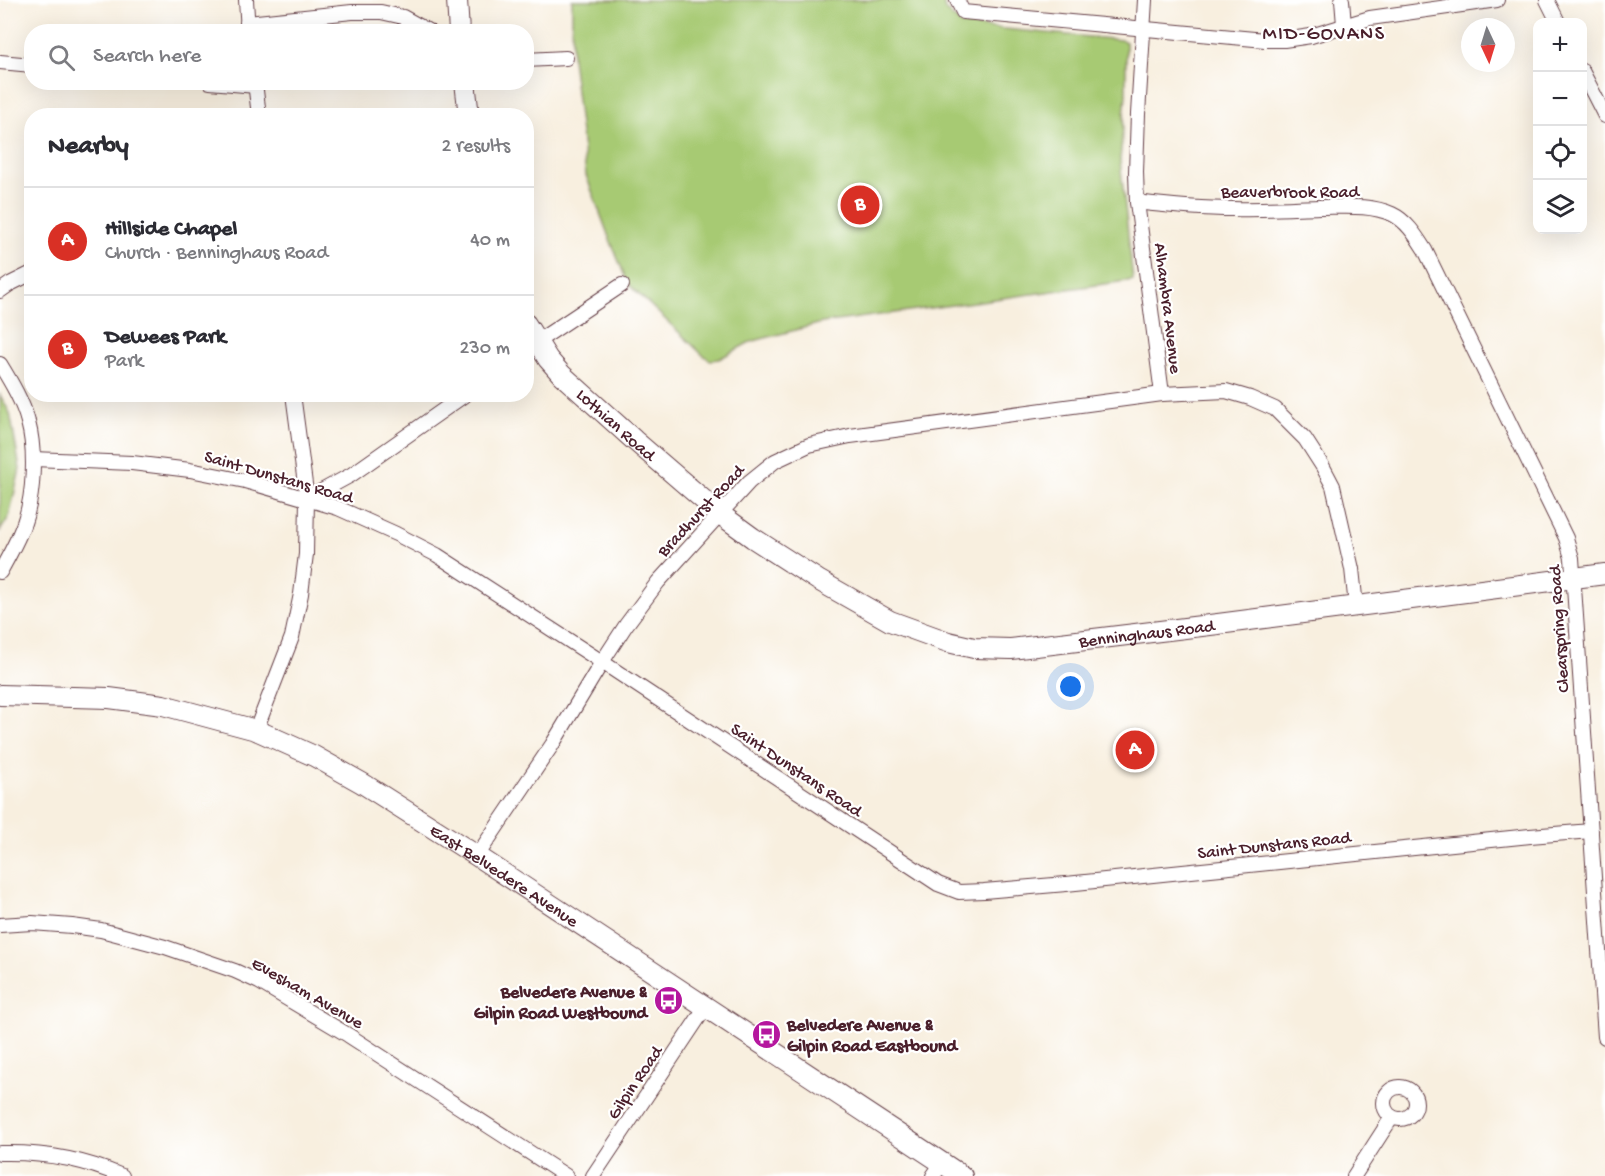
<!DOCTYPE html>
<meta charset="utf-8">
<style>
:root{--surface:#fff;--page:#f7f7f7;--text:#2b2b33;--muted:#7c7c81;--line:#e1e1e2;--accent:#d93025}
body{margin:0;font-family:"Gochi Hand",sans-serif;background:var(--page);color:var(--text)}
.controls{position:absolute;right:18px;top:18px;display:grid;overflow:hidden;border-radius:12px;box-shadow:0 6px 24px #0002}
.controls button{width:54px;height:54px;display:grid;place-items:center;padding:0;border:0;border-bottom:2px solid var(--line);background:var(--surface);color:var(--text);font:30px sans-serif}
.compass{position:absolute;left:1461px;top:18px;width:54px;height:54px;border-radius:50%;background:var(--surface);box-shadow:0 6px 24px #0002;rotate:176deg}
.you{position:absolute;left:1071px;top:687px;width:21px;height:21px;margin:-15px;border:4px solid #fff;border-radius:50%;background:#1a73e8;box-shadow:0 0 0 9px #1a73e833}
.badge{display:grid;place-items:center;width:39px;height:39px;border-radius:50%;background:var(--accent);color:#fff;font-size:20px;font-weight:700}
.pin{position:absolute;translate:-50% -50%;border:3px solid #fff;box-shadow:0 2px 6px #0006}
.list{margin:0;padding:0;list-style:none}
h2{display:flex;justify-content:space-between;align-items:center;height:78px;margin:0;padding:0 24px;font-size:26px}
h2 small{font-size:20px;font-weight:400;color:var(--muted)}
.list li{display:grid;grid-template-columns:39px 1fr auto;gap:18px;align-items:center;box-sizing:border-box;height:108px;padding:0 24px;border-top:2px solid var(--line)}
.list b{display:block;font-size:22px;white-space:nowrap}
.list p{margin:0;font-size:20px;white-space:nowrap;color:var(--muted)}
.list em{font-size:20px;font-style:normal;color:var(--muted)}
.icon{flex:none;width:33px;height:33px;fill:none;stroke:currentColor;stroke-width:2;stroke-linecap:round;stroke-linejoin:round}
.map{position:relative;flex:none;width:1605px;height:1176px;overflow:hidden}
.search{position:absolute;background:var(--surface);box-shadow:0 6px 24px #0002;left:24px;top:24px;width:510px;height:66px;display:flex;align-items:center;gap:15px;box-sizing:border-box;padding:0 21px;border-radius:24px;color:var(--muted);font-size:22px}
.panel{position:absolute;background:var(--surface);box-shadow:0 6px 24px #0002;left:24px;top:108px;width:510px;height:294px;border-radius:24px}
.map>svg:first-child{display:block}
.green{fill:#a7ca73;stroke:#78744f;stroke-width:1.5}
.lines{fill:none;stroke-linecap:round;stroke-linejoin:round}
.street-casing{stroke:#643e46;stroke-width:16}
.secondary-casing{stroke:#643e46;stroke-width:22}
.street{stroke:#fff;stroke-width:14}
.secondary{stroke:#fff;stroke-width:20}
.labels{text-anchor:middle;stroke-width:4.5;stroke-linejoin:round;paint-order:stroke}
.street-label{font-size:18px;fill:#4a1f2b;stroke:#fff}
.poi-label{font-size:18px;font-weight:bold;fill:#4a1f2b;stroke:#fff;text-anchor:end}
.neighbourhood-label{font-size:20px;letter-spacing:1.5px;fill:#4a1f2b;stroke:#fff}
</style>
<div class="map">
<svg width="1605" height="1176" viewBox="0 0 1605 1176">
<rect width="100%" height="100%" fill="#fff"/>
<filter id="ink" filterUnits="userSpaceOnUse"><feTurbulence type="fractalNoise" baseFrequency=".0167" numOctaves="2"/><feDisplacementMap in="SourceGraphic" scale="12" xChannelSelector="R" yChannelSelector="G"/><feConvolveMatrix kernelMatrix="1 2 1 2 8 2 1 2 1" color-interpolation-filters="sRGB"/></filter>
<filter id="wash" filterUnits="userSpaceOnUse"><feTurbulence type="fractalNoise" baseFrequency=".008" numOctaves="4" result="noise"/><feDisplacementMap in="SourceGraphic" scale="24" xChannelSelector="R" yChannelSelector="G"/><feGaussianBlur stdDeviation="1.35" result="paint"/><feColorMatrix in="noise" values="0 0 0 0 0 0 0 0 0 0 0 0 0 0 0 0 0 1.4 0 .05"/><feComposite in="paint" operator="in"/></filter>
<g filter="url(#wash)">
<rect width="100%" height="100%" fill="#f8efdf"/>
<g class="green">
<path d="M 572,0 L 943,0 L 945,10 L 962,25 L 1122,40 L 1126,42 L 1126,95 L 1120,160 L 1133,280 L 822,323 L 750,342 L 719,359 L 710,360 L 704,356 L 628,284 L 607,232 L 586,175 L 572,58 Z"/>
<path d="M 0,395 L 10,413 L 20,469 L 9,517 L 0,531 Z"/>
</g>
</g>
<g filter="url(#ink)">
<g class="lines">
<defs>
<g id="street">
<path d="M 246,0 L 248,31"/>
<path d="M 957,0 L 963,12 L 1265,40 L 1284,40 L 1311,36 L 1370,18 L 1497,0"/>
<path d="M 1145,0 L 1138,114 L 1136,172 L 1137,202 L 1162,394"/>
<path d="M 1342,0 L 1344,25"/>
<path d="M 1547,0 L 1558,22"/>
<path d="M 247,23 L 352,12 L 381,12 L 403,17 L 430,32"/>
<path d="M 526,60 L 566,58"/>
<path d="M 0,62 L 32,65"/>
<path d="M 1582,71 L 1605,116"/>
<path d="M 210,82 L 256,86"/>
<path d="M 255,82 L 259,116"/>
<path d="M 1137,202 C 1169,206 1201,209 1233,209 C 1262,210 1291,208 1319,207 C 1343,207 1370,204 1392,214 C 1407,221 1416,236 1425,250 L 1566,538 L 1572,558 L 1605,1037"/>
<path d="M 0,291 L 10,284 L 32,273"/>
<path d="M 526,349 L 622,285"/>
<path d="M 0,364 C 11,382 23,402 28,422 C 36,451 34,495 24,523 C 18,540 9,556 0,572"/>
<path d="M 33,459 L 132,463 L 190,470 L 245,481 L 338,508 L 396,534 L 437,555 L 602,662 L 938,884 L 959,892 L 984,891 L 1066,884 L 1530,836 L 1591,831"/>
<path d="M 307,499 L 351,475 L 466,394"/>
<path d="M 256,730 L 292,637 L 301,594 L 306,554 L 307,499 L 293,394"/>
<path d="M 477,856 L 552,745 L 602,662 L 626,625 L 658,582 L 749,482 L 775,461 L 809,445 L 850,436 L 1162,394 L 1226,391 L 1250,398 L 1275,409 L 1305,439 L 1323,467 L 1333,486 L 1339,512 L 1352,569 L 1356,606"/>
<path d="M 0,925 L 32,923 L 72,926 L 101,930 L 165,947 L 235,971 L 259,982 L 348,1035 L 566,1176"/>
<circle cx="1400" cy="1103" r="16"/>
<path d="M 0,1153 C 42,1152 84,1159 122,1176"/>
<path d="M 593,1176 L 705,1008"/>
<path d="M 933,1176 L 942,1163"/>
<path d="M 1354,1176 L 1392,1117"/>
</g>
<g id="secondary">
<path d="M 457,0 L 459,32"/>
<path d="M 465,82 L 469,116"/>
<path id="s1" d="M 526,324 L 548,359 L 562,375 L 634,440 L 720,514 L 753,538 L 818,580 L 890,621 L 948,642 L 974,648 L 1011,649 L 1218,624 L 1605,574"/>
<path id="s2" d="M 0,695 L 109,698 L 163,705 L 256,730 L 314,756 L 362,783 L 477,856 L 962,1176"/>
</g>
</defs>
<use href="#street" class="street-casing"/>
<use href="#secondary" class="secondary-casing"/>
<use href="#street" class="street"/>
<use href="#secondary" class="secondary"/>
</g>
</g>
<defs>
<symbol id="bus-disc" viewBox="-11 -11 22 22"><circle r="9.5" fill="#b5179e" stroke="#fff"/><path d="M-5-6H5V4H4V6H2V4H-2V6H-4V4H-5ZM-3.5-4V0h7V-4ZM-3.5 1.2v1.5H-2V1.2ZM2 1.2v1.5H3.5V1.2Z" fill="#fff"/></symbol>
</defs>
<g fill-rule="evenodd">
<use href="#bus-disc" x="652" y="984" width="33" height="33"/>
<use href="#bus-disc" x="750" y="1018" width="33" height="33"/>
</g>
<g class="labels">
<g class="street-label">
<text x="1290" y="197">Beaverbrook Road</text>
<text transform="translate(1169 308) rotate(83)" y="6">Alhambra Avenue</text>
<text dy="6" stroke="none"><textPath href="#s1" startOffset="136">Lothian Road</textPath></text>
<text transform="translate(279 476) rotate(16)" y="6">Saint Dunstans Road</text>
<text transform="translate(700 510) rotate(-47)" y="6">Bradhurst Road</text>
<text transform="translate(1558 629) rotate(-94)" y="6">Clearspring Road</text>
<text dy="6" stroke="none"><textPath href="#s1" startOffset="736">Benninghaus Road</textPath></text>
<text transform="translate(797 769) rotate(34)" y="6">Saint Dunstans Road</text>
<text transform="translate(1274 844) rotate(-6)" y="6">Saint Dunstans Road</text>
<text dy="6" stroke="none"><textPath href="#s2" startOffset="548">East Belvedere Avenue</textPath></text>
<text transform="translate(308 992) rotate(30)" y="6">Evesham Avenue</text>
<text transform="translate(634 1082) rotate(-56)" y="6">Gilpin Road</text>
</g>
<g class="poi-label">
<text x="647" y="997">Belvedere Avenue &amp;<tspan x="647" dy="21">Gilpin Road Westbound</tspan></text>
<text x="787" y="1030" text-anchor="start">Belvedere Avenue &amp;<tspan x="787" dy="21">Gilpin Road Eastbound</tspan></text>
</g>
<g class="neighbourhood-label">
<text x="1324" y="39">MID-GOVANS</text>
</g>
</g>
</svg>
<div class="controls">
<button>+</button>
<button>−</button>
<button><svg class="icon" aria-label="locate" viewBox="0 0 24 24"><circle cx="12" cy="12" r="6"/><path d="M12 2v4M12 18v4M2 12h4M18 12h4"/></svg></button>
<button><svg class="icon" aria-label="layers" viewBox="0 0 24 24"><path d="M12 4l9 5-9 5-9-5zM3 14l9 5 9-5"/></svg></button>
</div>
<svg class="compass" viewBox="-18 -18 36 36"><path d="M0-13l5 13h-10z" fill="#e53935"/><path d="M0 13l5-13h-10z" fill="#7c7c81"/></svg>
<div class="you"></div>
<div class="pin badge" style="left:1135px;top:750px">A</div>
<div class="pin badge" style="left:860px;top:205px">B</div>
<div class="search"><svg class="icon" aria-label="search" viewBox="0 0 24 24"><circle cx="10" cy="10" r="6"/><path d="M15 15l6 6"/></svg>Search here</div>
<section class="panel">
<h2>Nearby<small>2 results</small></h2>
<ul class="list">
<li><span class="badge">A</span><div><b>Hillside Chapel</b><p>Church · Benninghaus Road</p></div><em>40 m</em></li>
<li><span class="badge">B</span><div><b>Dewees Park</b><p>Park</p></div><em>230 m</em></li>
</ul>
</section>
</div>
